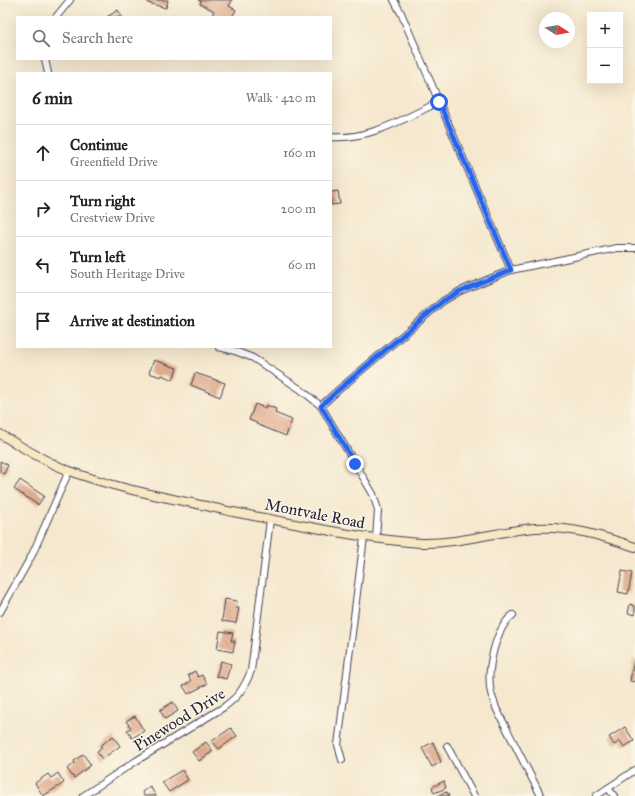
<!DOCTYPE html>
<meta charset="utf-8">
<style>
:root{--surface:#fff;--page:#f2f2f2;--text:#202124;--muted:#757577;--line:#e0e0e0}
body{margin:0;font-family:"IM FELL Great Primer",serif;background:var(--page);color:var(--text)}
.controls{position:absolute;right:12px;top:12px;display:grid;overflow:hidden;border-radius:0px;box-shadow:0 4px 16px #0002}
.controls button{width:36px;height:36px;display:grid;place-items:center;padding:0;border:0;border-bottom:1px solid var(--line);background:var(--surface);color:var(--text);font:20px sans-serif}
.compass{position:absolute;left:539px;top:12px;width:36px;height:36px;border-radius:50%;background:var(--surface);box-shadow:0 4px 16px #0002;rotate:101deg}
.stop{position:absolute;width:12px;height:12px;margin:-9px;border:3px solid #2563eb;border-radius:50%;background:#fff}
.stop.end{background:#2563eb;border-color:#fff;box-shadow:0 1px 4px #0008}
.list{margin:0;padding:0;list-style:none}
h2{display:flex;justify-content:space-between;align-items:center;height:52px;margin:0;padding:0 16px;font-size:17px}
h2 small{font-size:13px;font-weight:400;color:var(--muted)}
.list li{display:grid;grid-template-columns:26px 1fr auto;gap:12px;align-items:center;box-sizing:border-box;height:56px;padding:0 16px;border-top:1px solid var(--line)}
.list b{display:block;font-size:15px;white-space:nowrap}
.list p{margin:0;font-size:13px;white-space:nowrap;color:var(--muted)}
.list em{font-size:13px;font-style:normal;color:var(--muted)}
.icon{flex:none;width:22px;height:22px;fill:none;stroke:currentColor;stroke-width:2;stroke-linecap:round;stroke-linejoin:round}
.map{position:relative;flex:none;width:635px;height:796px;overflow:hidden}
.search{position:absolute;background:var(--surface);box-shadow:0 4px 16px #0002;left:16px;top:16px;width:316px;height:44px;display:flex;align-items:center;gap:10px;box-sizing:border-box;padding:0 14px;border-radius:0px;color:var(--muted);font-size:15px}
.panel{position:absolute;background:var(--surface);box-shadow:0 4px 16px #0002;left:16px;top:72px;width:316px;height:276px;border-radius:0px}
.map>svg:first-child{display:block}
.building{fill:url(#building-back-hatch)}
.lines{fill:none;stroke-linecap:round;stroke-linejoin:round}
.street-casing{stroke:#424051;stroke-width:8}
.secondary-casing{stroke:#424051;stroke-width:10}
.street{stroke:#fff;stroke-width:6}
.secondary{stroke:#f7e8c3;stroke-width:8}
.route{stroke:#2563eb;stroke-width:5}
.labels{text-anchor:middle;stroke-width:3;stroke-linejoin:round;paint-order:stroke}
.street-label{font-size:16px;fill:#22223b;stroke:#fcf5e5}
</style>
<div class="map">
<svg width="635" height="796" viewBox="0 0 635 796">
<defs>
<pattern id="building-back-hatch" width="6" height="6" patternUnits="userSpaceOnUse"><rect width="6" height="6" fill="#e3af90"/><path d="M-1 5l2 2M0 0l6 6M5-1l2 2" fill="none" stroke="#c2967d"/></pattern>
</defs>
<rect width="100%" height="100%" fill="#fcf5e5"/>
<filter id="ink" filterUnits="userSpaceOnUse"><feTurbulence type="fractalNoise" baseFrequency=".025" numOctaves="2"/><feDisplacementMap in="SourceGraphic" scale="8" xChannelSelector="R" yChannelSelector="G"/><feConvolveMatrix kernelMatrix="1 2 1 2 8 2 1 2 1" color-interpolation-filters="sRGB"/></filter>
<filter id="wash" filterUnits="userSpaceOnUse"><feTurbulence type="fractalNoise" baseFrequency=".012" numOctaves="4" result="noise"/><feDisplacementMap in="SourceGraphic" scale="16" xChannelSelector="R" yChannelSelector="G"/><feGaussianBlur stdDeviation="0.9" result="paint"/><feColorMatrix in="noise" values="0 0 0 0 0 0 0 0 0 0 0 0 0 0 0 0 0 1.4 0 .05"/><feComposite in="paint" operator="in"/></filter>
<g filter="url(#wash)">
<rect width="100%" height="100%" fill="#f5e8cf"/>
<g id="blocks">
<g class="building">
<path d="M 148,0 L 168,0 L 166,8 L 148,3 Z"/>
<path d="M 198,0 L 232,0 L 229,6 L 236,10 L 232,17 L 221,17 L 218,15 L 217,17 L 211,17 L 214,11 L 200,4 L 201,1 Z"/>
<path d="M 118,10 L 122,17 L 107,17 Z"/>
<path d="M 338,191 L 340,204 L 331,205 L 331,192 Z"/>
<path d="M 154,360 L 177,368 L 173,380 L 162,375 L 161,377 L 149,373 Z"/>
<path d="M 195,373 L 225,383 L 220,397 L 191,385 Z"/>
<path d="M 255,404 L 265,408 L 266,405 L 276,409 L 275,413 L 292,420 L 286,436 L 256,424 L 257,423 L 249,420 Z"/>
<path d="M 0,461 L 8,465 L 4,474 L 0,472 Z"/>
<path d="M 20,480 L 44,496 L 38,505 L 14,489 Z"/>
<path d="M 622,571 L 632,573 L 628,594 L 618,592 Z"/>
<path d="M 225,599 L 237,601 L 236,608 L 239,608 L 236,623 L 222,621 Z"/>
<path d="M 630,604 L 635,606 L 635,615 L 628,613 Z"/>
<path d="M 220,631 L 233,633 L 231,641 L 235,641 L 233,652 L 217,649 Z"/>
<path d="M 634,659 L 635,659 L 635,682 L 630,681 Z"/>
<path d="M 221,661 L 231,664 L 226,679 L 216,676 Z"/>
<path d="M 195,671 L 198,677 L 202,675 L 207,684 L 188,694 L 183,686 L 191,681 L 188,675 Z"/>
<path d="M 173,702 L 178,711 L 165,719 L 160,710 Z"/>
<path d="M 135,716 L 144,731 L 132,738 L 127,730 L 131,728 L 126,721 Z"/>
<path d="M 625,727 L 634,741 L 624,747 L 620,741 L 614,745 L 609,737 Z"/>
<path d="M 231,728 L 237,736 L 219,749 L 212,741 Z"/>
<path d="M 113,736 L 120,746 L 102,759 L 97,752 L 102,748 L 100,746 Z"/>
<path d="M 206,742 L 213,751 L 199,761 L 192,752 Z"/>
<path d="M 433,742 L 441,762 L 432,767 L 422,748 Z"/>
<path d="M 83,754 L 91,765 L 74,778 L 67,769 L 75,763 L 74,761 Z"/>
<path d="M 182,770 L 188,780 L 169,792 L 162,782 Z"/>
<path d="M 58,773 L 64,783 L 43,796 L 35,783 L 48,774 L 51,778 Z"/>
<path d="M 444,781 L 446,788 L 434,793 L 432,787 Z"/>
<path d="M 150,786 L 156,796 L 144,796 L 142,792 Z"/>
<path d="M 447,792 L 449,796 L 437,796 L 441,794 Z"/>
</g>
</g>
</g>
<g filter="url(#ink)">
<use href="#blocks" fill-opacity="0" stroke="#424051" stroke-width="1"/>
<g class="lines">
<defs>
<g id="street">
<path d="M 394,0 L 401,13 L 511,270"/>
<path d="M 56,17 L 70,0"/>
<path d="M 45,59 L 48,73"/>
<path d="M 331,137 C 370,140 405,118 439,102"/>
<path d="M 219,347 L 235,351 L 253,358 L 300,389 L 321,406 L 373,494 L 378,510 L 376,539"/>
<path d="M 321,406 L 336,392 L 443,301 L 460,291 L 511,270 L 617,248 L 635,248"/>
<path d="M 0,612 L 32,555 L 69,471"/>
<path d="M 513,615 C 495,628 486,672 491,693 C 492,698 495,703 496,708 L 541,796"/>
<path d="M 447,746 L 474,796"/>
<path d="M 342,760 L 338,745 L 364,537"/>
<path d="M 608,788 L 614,796"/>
<path d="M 83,796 L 136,761 L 224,707 C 239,696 244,688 251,671 L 270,520"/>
<path d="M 596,796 L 635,770"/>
</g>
<path id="secondary" d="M 0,434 C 22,447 45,462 70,471 C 122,491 178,499 233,512 C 264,518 295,524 326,530 C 358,536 389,541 421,543 C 460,544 497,531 535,528 C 570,526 603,536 635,547"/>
</defs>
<use href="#street" class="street-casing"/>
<use href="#secondary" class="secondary-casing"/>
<use href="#street" class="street"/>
<use href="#secondary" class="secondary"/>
</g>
</g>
<g class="lines" filter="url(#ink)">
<path class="route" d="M 355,464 L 321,406 L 336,392 L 443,301 L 460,291 L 511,270 L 439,102"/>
</g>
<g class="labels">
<g class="street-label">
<text transform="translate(315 513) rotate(11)" y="6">Montvale Road</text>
<text transform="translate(179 719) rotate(-32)" y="6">Pinewood Drive</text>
</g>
</g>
</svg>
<div class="controls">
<button>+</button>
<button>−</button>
</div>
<svg class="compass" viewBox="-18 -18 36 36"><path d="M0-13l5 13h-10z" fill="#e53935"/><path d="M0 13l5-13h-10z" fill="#757577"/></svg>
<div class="stop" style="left:439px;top:102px"></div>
<div class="stop end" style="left:355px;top:464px"></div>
<div class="search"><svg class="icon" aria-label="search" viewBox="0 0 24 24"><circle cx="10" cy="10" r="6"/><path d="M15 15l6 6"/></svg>Search here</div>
<section class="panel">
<h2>6 min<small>Walk · 420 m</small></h2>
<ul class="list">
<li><svg class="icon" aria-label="ahead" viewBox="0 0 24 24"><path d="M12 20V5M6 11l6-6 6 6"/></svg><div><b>Continue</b><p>Greenfield Drive</p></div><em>160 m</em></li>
<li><svg class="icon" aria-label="right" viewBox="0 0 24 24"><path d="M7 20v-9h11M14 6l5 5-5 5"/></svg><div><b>Turn right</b><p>Crestview Drive</p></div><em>200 m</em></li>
<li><svg class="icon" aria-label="left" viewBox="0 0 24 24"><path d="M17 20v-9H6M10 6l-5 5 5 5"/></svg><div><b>Turn left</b><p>South Heritage Drive</p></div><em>60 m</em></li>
<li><svg class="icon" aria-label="arrive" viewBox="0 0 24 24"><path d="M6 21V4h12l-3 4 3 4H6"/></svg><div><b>Arrive at destination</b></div></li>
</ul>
</section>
</div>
